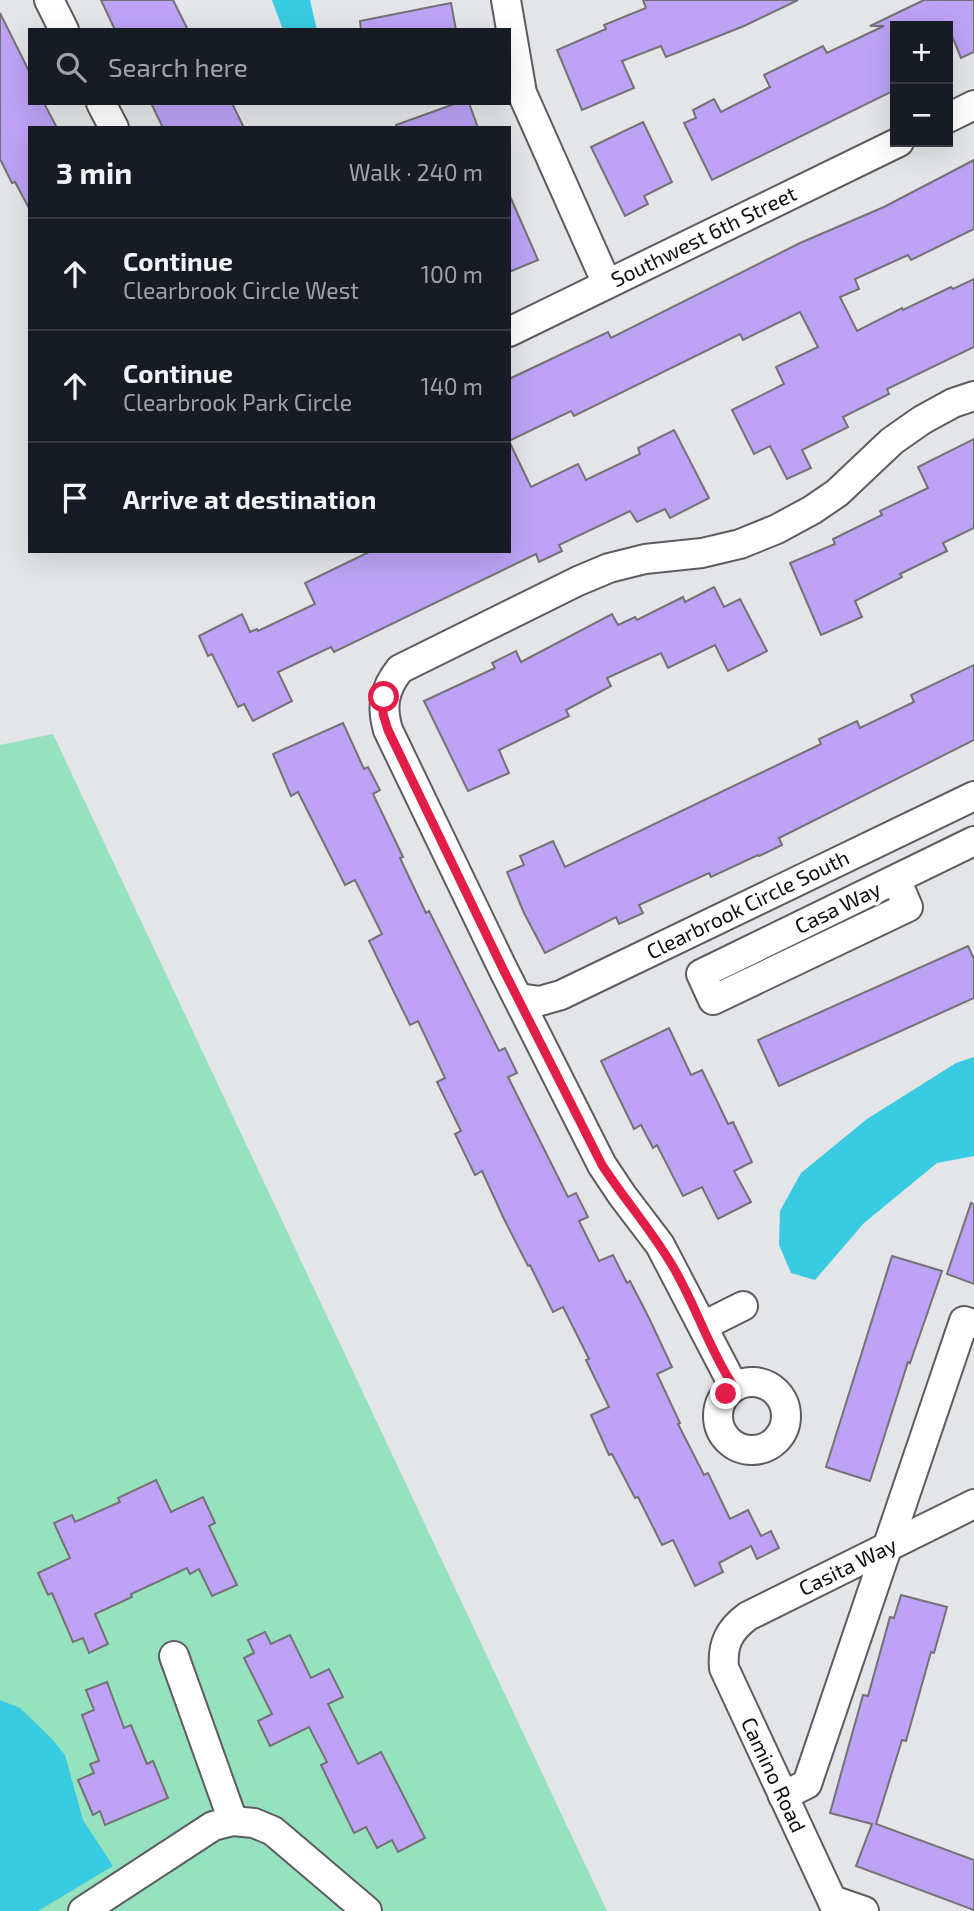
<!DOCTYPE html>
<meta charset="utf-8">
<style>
:root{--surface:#171b24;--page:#20242c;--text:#f1f3f6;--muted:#9ea1a6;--line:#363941}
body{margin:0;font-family:"Exo 2",sans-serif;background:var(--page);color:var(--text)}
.controls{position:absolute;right:21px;top:21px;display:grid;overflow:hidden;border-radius:0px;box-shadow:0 7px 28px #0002}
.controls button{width:63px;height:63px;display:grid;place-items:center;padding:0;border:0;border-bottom:2px solid var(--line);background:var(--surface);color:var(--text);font:35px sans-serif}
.stop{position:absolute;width:21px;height:21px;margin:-16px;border:5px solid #e11d48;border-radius:50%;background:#fff}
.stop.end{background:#e11d48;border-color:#fff;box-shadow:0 2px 7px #0008}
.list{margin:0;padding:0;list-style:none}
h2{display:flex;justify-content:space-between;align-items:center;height:91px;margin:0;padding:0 28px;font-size:30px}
h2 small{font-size:23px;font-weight:400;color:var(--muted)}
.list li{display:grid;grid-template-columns:46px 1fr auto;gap:21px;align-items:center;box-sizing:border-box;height:112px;padding:0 28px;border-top:2px solid var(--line)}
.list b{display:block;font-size:26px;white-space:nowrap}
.list p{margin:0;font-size:23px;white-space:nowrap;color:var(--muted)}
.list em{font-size:23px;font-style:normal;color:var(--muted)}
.icon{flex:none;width:38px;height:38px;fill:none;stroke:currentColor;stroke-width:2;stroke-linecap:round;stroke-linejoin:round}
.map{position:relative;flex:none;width:974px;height:1911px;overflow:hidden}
.search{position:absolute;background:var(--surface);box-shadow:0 7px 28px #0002;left:28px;top:28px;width:483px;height:77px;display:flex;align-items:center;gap:18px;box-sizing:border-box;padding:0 24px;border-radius:0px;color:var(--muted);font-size:26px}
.panel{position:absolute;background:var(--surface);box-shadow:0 7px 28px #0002;left:28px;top:126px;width:483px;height:427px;border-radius:0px}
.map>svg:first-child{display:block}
.green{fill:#96e2be}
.water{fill:#39cbe1}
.building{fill:#bda2f6;stroke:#737275;stroke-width:2}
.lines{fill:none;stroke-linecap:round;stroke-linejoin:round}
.minor-casing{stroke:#5c5d60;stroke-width:32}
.minor{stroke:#fff;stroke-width:28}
.route{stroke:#e11d48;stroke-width:9}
.labels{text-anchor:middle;stroke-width:7;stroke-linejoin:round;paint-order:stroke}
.street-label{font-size:21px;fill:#0e0e0f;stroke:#fff}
</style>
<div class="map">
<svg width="974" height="1911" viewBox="0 0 974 1911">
<rect width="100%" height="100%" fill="#e4e5e8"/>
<path class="green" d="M 53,734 L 607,1911 L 0,1911 L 0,745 Z"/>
<g class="water">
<path d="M 272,0 L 310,0 L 317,30 L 283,30 Z"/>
<path d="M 974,1057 L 974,1156 L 937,1163 L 864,1223 L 815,1280 L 791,1273 L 779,1245 L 780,1211 L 801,1173 L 867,1119 L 956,1063 Z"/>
<path d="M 0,1700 L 20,1708 L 52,1739 L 65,1755 L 83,1820 L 113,1866 L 38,1911 L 0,1911 Z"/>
</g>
<g class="building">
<path d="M 101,0 L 173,0 L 188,30 L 115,30 Z"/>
<path d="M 643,0 L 798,0 L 744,26 L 666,57 L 661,46 L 622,61 L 634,88 L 582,110 L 557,50 L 606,29 L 604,25 L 646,8 Z"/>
<path d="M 924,0 L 974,0 L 974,52 L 961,58 L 948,26 L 895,26 L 895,90 L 712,180 L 684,123 L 696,118 L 693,110 L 714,99 L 721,112 L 770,87 L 764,75 L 823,46 L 827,53 L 884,26 L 870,26 Z"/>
<path d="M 451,3 L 456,30 L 361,30 L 360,21 Z"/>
<path d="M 0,13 L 30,73 L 30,103 L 44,103 L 57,128 L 30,128 L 30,210 L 15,182 L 12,183 L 0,159 Z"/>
<path d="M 151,103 L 232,103 L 244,128 L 163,128 Z"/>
<path d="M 457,103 L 469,103 L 478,128 L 396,128 L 396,125 Z"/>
<path d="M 643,122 L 672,182 L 644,196 L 648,204 L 625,216 L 591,147 Z"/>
<path d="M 974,160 L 974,229 L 911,260 L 908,255 L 855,279 L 859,289 L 840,297 L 857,331 L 902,308 L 903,310 L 951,287 L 953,289 L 974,279 L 974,347 L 887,389 L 889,394 L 843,417 L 848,427 L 802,450 L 811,468 L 787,479 L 770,446 L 754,454 L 732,410 L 784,384 L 776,367 L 818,347 L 800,312 L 743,340 L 740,334 L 574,416 L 571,411 L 509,441 L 509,379 L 608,332 L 611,338 L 800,243 L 884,207 Z"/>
<path d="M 509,194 L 538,260 L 509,272 Z"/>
<path d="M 674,430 L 709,498 L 670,518 L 665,509 L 637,522 L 630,511 L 559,545 L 562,551 L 539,562 L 536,554 L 334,652 L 331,647 L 278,672 L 292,701 L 253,721 L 244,704 L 238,707 L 212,654 L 208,656 L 199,636 L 242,614 L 250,632 L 257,629 L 258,631 L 315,604 L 305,583 L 371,551 L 509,551 L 509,441 L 531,487 L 578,464 L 586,480 L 640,454 L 638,448 Z"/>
<path d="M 974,439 L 974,528 L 943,543 L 947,551 L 900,574 L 902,577 L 855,601 L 862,617 L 821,635 L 790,563 L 835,544 L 833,539 L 882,515 L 880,511 L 928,488 L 918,467 Z"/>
<path d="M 714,587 L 724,607 L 740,599 L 767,651 L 728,671 L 715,645 L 668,668 L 661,653 L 607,678 L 611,686 L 566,710 L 569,716 L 499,750 L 509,773 L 468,791 L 424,701 L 495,668 L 492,663 L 516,651 L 521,662 L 612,614 L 618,625 L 635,617 L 637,620 L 683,597 L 685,602 Z"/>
<path d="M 974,665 L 974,740 L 779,838 L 782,845 L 759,856 L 758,855 L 711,877 L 709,873 L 639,905 L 643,913 L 619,924 L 616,917 L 545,953 L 524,913 L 507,872 L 524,865 L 520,856 L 553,841 L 565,867 L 821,744 L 819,739 L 857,721 L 860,728 L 914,702 L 911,695 Z"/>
<path d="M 343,723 L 364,769 L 368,767 L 380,790 L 373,794 L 403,857 L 400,858 L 426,913 L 429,911 L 499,1051 L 505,1048 L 517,1073 L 508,1077 L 568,1197 L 576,1193 L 588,1217 L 579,1221 L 599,1261 L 613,1255 L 627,1283 L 630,1281 L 649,1318 L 672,1367 L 657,1374 L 680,1423 L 678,1424 L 704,1475 L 708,1473 L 730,1519 L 748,1510 L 761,1536 L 771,1531 L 779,1548 L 757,1559 L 751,1546 L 719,1563 L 723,1572 L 695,1586 L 673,1540 L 662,1545 L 638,1497 L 635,1498 L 612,1454 L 609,1455 L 591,1415 L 609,1407 L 586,1360 L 589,1359 L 563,1307 L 553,1312 L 530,1265 L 528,1266 L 504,1219 L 482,1171 L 475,1175 L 455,1134 L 461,1131 L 437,1082 L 445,1078 L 418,1021 L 410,1025 L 369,941 L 382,934 L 355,880 L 345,885 L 298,792 L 291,796 L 273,754 Z"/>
<path d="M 968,946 L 974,959 L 974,998 L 779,1086 L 758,1040 Z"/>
<path d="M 669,1028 L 691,1075 L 702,1070 L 728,1124 L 733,1122 L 752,1162 L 734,1171 L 751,1202 L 718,1219 L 702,1187 L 683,1196 L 657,1145 L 653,1148 L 641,1125 L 634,1129 L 601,1061 Z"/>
<path d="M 971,1203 L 974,1204 L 974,1284 L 947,1274 Z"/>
<path d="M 892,1256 L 942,1271 L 910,1363 L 908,1362 L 870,1481 L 826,1467 Z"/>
<path d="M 156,1480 L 171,1512 L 203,1497 L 215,1523 L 209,1526 L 237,1585 L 212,1596 L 199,1569 L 190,1574 L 187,1568 L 131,1594 L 132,1597 L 95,1614 L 108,1644 L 89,1653 L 83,1638 L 73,1642 L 52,1593 L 48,1595 L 38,1573 L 70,1558 L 54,1523 L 72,1515 L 75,1522 L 120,1502 L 118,1498 Z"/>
<path d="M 901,1595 L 947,1607 L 934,1653 L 931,1652 L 906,1741 L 902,1740 L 876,1824 L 974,1860 L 974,1910 L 856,1866 L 872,1824 L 830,1813 L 863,1695 L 868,1696 L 890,1617 L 894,1618 Z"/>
<path d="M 265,1632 L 271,1644 L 290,1635 L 311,1678 L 329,1669 L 343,1697 L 328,1704 L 358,1764 L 381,1752 L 425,1838 L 398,1852 L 392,1840 L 377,1848 L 366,1827 L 354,1833 L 321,1765 L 327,1762 L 309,1727 L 270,1746 L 258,1721 L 272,1714 L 244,1658 L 254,1653 L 248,1640 Z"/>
<path d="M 107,1682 L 124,1728 L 131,1725 L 147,1764 L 153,1761 L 168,1798 L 105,1825 L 100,1811 L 93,1815 L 78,1780 L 94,1773 L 90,1764 L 99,1761 L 82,1715 L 94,1710 L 86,1690 Z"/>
</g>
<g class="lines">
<defs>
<g id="minor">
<path d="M 49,0 L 64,30"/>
<path d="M 506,0 L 522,93 L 607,284"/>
<path d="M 101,103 L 114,128"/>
<path d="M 948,118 L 974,105"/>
<path d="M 509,332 L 899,142"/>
<path d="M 896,879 L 908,907 L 713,1000 L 701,974 L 974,841"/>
<path d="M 519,998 L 540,1001 L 561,995 L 974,796"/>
<path d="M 703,1326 L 743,1306"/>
<circle cx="752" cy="1416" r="34"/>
<path d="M 734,1387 L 660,1245 L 622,1195 L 602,1165 L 502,967 L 388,730 C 381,706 384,689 400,669 L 578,581 L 609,568 L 645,559 L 702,553 L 740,544 L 777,529 L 812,510 L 837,493 L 892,441 L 922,420 L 953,403 L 974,396"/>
<path d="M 174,1656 L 233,1821"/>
<path d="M 783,1796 L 807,1784 L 964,1321 L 974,1324"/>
<path d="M 832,1900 L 864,1911"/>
<path d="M 83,1911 L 213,1826 L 233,1821 L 254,1823 L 273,1831 L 367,1911"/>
<path d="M 837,1911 L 724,1668 C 722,1644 729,1630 748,1616 L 974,1504"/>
</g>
</defs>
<use href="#minor" class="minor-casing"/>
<use href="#minor" class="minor"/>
</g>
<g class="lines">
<path class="route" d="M 384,697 L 383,714 L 388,730 L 502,967 L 602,1165 C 626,1202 655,1234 676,1272 C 697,1309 710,1351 734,1387 L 726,1394"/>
</g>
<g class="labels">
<g class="street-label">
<text transform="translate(704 237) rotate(-26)" y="7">Southwest 6th Street</text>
<text transform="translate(748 905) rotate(-26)" y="7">Clearbrook Circle South</text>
<text transform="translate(838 908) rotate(-26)" y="7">Casa Way</text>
<text transform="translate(848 1567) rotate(-26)" y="7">Casita Way</text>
<text transform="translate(773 1775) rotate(65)" y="7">Camino Road</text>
</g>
</g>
</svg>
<div class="controls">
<button>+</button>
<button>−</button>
</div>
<div class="stop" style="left:384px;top:697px"></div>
<div class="stop end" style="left:726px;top:1394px"></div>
<div class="search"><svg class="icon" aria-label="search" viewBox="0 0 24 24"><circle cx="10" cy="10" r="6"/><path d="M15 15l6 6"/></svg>Search here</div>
<section class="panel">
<h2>3 min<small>Walk · 240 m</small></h2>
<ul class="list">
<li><svg class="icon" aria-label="ahead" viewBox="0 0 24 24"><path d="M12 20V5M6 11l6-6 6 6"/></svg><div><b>Continue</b><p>Clearbrook Circle West</p></div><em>100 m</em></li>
<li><svg class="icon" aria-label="ahead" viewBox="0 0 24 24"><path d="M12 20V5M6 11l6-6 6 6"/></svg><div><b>Continue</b><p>Clearbrook Park Circle</p></div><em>140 m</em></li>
<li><svg class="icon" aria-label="arrive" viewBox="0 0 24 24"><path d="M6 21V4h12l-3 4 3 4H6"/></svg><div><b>Arrive at destination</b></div></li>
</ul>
</section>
</div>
